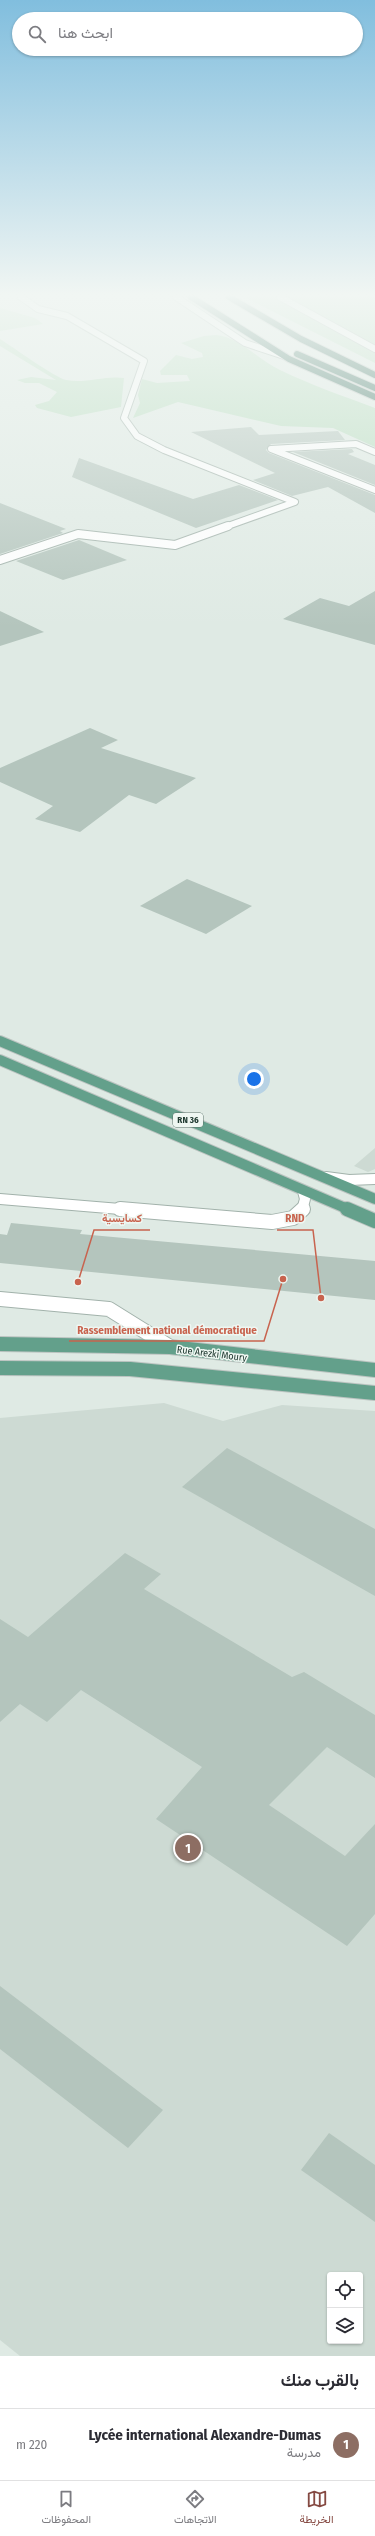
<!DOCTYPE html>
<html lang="ar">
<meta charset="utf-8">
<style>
:root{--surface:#fff;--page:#f7f7f7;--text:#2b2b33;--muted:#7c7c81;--line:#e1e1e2;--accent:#854942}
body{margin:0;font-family:"Fira Sans Condensed",Vazirmatn,sans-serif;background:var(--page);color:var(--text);direction:rtl}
.controls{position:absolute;right:12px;bottom:12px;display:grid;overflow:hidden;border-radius:4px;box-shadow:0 1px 3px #0004}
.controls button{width:36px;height:36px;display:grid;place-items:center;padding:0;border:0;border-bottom:1px solid var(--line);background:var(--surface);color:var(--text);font:20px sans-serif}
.you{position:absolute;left:254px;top:1079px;width:14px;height:14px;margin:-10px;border:3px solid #fff;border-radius:50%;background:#1a73e8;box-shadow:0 0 0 6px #1a73e833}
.badge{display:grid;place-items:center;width:26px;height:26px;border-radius:50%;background:var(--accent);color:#fff;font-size:13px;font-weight:700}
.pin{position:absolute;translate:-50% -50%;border:2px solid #fff;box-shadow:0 1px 4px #0006}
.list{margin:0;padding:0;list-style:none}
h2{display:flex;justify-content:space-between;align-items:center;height:52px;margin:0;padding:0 16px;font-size:17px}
h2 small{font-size:13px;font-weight:400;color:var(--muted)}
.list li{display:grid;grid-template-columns:26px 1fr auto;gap:12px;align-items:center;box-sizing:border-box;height:72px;padding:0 16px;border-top:1px solid var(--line)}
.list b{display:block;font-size:15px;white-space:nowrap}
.list p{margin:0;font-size:13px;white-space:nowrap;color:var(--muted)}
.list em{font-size:13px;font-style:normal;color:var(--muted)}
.icon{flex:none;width:22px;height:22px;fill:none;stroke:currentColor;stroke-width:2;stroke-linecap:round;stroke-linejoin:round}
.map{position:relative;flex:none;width:375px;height:2356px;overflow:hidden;direction:ltr}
.search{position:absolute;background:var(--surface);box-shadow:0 1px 3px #0004;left:12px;right:12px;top:12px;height:44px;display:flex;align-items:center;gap:10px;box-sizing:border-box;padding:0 14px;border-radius:22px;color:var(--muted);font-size:15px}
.sheet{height:124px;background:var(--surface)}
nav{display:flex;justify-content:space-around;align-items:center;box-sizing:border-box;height:56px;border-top:1px solid var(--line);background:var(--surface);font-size:11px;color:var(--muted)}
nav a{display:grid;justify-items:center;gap:2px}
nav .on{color:var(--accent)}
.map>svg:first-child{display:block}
.built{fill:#cddad3;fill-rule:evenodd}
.green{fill:#b7dcbe}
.building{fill:#b4c5bd}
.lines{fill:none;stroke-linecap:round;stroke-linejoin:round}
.lane-far2-casing{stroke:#a2b2ab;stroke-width:8}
.lane-far1-casing{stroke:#a2b2ab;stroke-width:10}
.lane-casing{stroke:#a2b2ab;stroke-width:12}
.street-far1-casing{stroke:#a2b2ab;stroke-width:12}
.street-casing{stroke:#a2b2ab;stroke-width:16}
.primary-far1-casing{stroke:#bcc4c1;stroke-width:12}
.primary-casing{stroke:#bcc4c1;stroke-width:16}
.highway-casing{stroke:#bcc4c1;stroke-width:8}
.lane-far2{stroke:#fff;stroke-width:6}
.lane-far1{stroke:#fff;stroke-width:8}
.lane{stroke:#fff;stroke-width:10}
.street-far1{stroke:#fff;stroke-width:10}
.street{stroke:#fff;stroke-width:14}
.primary-far1{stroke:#63a08b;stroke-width:10}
.primary{stroke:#63a08b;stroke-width:14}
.highway{stroke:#2c6655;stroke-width:6}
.labels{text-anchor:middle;stroke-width:3;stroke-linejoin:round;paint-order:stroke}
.shield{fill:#eff7f2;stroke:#5e736b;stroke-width:1}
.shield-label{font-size:9px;font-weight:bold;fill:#203a31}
.street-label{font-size:10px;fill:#203a31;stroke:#eff7f2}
.leader{fill:none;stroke:#c8634e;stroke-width:1.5}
.callout-dot{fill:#c8634e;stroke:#eff7f2;stroke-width:1.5}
.callout-label{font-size:11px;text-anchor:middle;font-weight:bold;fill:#c8634e;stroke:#eff7f2;stroke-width:3;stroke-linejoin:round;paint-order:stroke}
</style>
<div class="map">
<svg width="375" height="2356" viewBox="0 0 375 2356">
<rect width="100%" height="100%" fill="#dfeae4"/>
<g class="built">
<path d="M 375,1148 L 375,1169 L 368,1172 L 354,1166 Z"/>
<path d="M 164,1403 L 223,1421 L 282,1405 L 375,1411 L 375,2356 L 20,2356 L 0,2340 L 0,1418 ZM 330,2275 L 360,2275 L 360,2341 L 330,2341 Z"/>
</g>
<g class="green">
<path d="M 244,297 L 375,297 L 375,363 Z"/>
<path d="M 0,308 L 35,318 L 43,324 L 0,331 Z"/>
<path d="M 216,335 C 239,337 259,360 280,370 C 311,385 343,396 375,408 L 375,447 L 333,428 L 281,426 L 178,402 L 133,418 L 140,403 L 138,395 L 142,379 L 157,383 L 190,381 L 187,375 L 161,375 L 160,371 L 176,355 L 192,359 L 203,357 L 202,353 L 181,343 L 204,336 Z"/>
<path d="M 0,339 C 13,347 54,377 66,380 C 86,384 105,375 124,378 L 121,407 L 71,417 L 37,408 L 35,405 L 49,401 L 57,392 L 39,383 L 25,383 L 17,380 L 31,377 L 56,380 L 0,346 Z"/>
</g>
<g class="building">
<path d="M 251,427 L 259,435 L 338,431 L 345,440 L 271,444 L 266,450 L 269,453 L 375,495 L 375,513 L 328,487 L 292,496 L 253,480 L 275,473 L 191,432 Z"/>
<path d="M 352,449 L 354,452 L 348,454 L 375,465 L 375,485 L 293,452 Z"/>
<path d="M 79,458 L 193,499 L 239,485 L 278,500 L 196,528 L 72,477 Z"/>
<path d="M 0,503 L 66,529 L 60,531 L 63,533 L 0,554 Z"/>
<path d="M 79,540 L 127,560 L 63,580 L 16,561 Z"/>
<path d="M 375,591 L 375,645 L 283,619 L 320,598 L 349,606 Z"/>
<path d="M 0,611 L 44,632 L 0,646 Z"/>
<path d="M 90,728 L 118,740 L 101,748 L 196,778 L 156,804 L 129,795 L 80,832 L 35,819 L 53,806 L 0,782 L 0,768 Z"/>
<path d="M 187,879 L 252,906 L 206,934 L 140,906 Z"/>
<path d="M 11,1223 L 82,1230 L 80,1234 L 375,1261 L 375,1300 L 0,1263 L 0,1234 L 7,1235 Z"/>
<path d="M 227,1448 L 375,1529 L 375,1596 L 182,1487 Z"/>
<path d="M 125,1553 L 161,1574 L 144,1589 L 292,1677 L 304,1672 L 375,1715 L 375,1778 L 327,1747 L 269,1805 L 345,1856 L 375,1824 L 375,1914 L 347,1946 L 156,1819 L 202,1767 L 81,1690 L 47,1722 L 20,1704 L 0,1722 L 0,1619 L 28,1637 Z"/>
<path d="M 0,1986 L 163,2110 L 128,2148 L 0,2049 Z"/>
<path d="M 329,2133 L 375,2165 L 375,2222 L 301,2170 Z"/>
</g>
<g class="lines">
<defs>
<g id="lane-far2">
<path d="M 21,297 L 38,309 L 67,316 L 144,361 L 124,418 L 137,436 L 164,450 L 295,502 L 225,527"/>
<path d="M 176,297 L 245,343 L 284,356"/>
<path d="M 280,297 L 375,349"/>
<path d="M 375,452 L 356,444 L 271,449 L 375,490"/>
</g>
<path id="lane-far1" d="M 0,560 L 78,534 L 175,545 L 228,526"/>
<path id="lane" d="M 326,1177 L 349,1180 L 375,1179"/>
<g id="street-far1">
<path d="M 0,1199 L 132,1210"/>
<path d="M 302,1210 L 305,1199 L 303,1191"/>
</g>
<g id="street">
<path d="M 120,1209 L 272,1222 L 293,1218 L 303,1209"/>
<path d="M 0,1299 L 109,1309 L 170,1347"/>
</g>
<g id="primary-far1">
<path d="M 0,1041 L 375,1199"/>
<path d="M 0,1060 L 350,1210"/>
</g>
<g id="primary">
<path d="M 347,1209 L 375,1221"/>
<path d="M 0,1344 L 170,1347 L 375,1370"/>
<path d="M 0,1368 L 130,1369 L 375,1393"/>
</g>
<g id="highway">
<path d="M 191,297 L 289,359 L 375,397"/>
<path d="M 229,297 L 301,339 L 375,375"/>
<path d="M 297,354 L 375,388"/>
</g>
</defs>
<use href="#lane-far2" class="lane-far2-casing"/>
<use href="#lane-far1" class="lane-far1-casing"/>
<use href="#lane" class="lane-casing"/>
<use href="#street-far1" class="street-far1-casing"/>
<use href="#street" class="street-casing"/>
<use href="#primary-far1" class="primary-far1-casing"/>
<use href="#primary" class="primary-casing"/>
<use href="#highway" class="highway-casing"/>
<use href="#lane-far2" class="lane-far2"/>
<use href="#lane-far1" class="lane-far1"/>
<use href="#lane" class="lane"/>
<use href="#street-far1" class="street-far1"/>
<use href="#street" class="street"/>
<use href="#primary-far1" class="primary-far1"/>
<use href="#primary" class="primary"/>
<use href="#highway" class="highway"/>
</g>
<linearGradient id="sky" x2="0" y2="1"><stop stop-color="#81bede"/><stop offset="0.47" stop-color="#f1f6f3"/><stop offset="1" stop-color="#f1f6f3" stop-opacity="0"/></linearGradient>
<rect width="375" height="627" fill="url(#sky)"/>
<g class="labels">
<rect class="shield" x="173" y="1113" width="30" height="14" rx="3"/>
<g class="shield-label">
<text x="188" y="1123">RN 36</text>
</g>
<g class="street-label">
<text transform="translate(212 1353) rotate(7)" y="4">Rue Arezki Moury</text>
</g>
</g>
<path class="leader" d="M78 1282L94 1230H150M321 1298L313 1230H277M283 1279L264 1341H69"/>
<g class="callout-dot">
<circle cx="78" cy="1282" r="4"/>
<circle cx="321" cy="1298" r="4"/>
<circle cx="283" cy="1279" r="4"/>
</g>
<g class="callout-label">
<text x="122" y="1222">كسايسية</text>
<text x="295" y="1222">RND</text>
<text x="167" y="1334">Rassemblement national démocratique</text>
</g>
</svg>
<div class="controls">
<button><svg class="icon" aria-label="locate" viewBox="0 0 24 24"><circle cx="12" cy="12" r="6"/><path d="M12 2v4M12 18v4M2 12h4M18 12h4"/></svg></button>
<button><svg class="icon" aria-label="layers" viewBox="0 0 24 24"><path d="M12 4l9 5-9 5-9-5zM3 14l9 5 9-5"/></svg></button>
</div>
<div class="you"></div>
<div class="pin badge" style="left:188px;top:1848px;background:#8d6e63">1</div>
<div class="search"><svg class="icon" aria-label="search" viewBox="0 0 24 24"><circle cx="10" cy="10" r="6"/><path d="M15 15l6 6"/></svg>ابحث هنا</div>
</div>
<section class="sheet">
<h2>بالقرب منك<small></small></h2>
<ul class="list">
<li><span class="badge" style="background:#8d6e63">1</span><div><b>Lycée international Alexandre-Dumas</b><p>مدرسة</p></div><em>220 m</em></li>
</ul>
</section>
<nav>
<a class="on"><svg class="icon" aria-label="map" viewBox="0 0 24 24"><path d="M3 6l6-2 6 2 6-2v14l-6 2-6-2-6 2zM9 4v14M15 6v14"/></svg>الخريطة</a>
<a><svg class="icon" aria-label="directions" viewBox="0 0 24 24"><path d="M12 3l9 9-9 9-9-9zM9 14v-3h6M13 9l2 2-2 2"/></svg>الاتجاهات</a>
<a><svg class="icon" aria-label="saved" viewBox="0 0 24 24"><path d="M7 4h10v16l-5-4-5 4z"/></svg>المحفوظات</a>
</nav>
